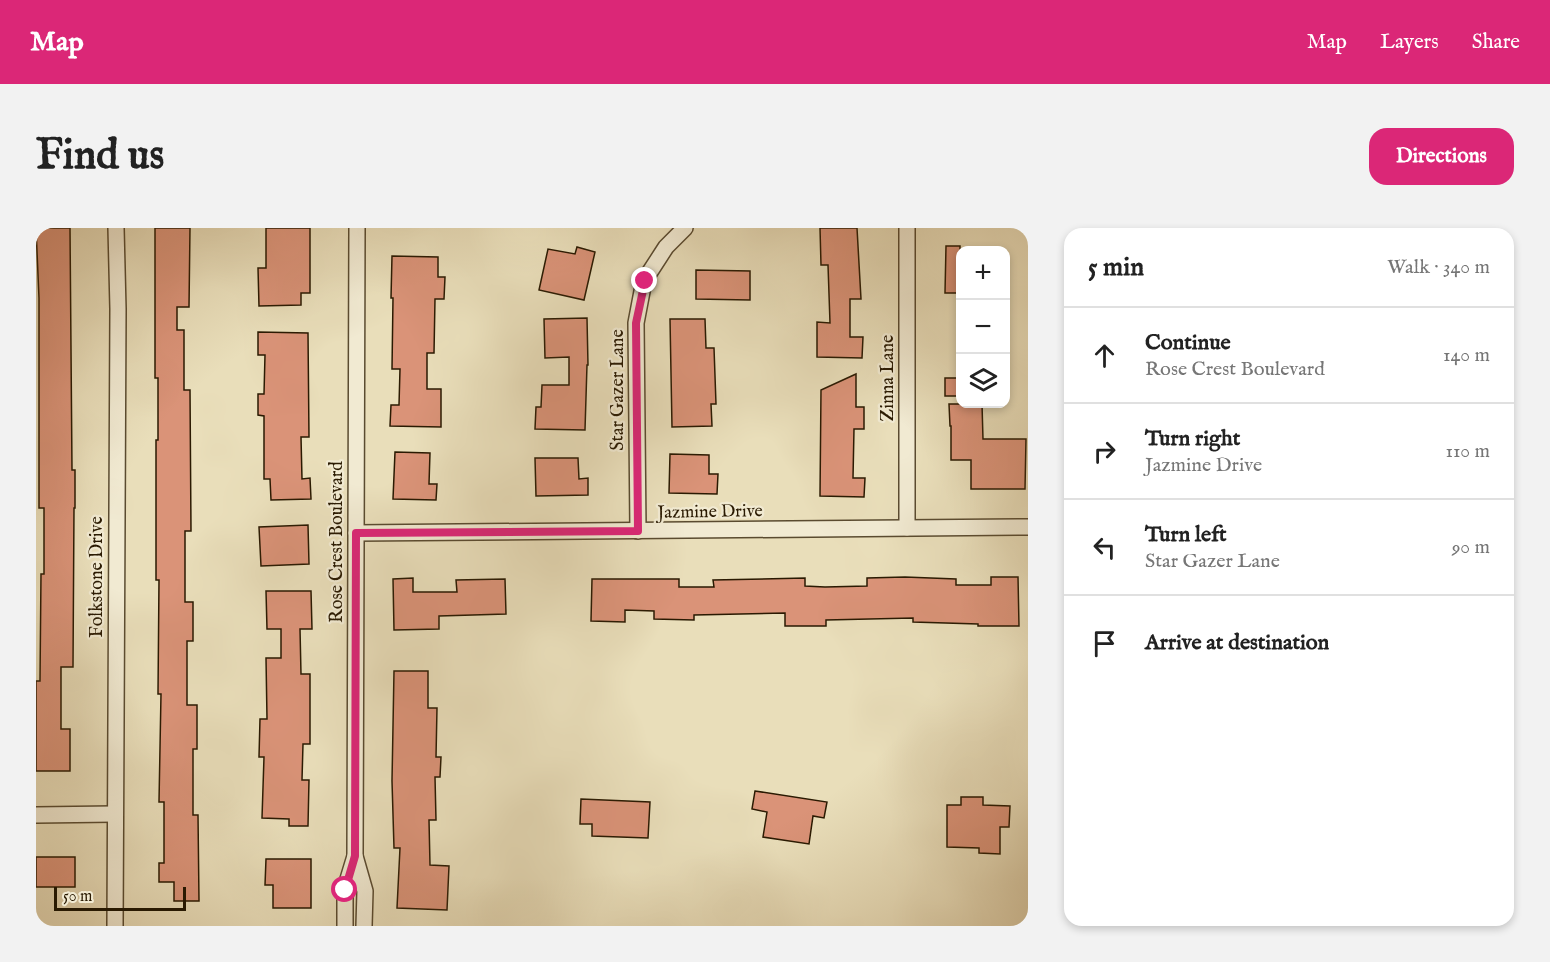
<!DOCTYPE html>
<meta charset="utf-8">
<style>
:root{--surface:#fff;--page:#f2f2f2;--text:#222;--muted:#767676;--line:#e0e0e0;--accent:#db2777}
body{margin:0;font-family:"IM FELL English",serif;background:var(--page);color:var(--text)}
.controls{position:absolute;right:18px;top:18px;display:grid;overflow:hidden;border-radius:12px;box-shadow:0 3px 9px #0003}
.controls button{width:54px;height:54px;display:grid;place-items:center;padding:0;border:0;border-bottom:2px solid var(--line);background:var(--surface);color:var(--text);font:30px sans-serif}
.scale{position:absolute;left:18px;bottom:15px;width:132px;box-sizing:border-box;padding-left:6px;border:3px solid #2a1a02;border-top:0;font-size:16px;line-height:21px;white-space:nowrap;color:#2a1a02;-webkit-text-stroke:4px #f1ead2;paint-order:stroke}
.stop{position:absolute;width:18px;height:18px;margin:-14px;border:4px solid #db2777;border-radius:50%;background:#fff}
.stop.end{background:#db2777;border-color:#fff;box-shadow:0 2px 6px #0008}
.list{margin:0;padding:0;list-style:none}
h2{display:flex;justify-content:space-between;align-items:center;height:78px;margin:0;padding:0 24px;font-size:26px}
h2 small{font-size:20px;font-weight:400;color:var(--muted)}
.list li{display:grid;grid-template-columns:39px 1fr auto;gap:18px;align-items:center;box-sizing:border-box;height:96px;padding:0 24px;border-top:2px solid var(--line)}
.list b{display:block;font-size:22px;white-space:nowrap}
.list p{margin:0;font-size:20px;white-space:nowrap;color:var(--muted)}
.list em{font-size:20px;font-style:normal;color:var(--muted)}
.icon{flex:none;width:33px;height:33px;fill:none;stroke:currentColor;stroke-width:2;stroke-linecap:round;stroke-linejoin:round}
.map{position:relative;flex:none;width:992px;height:698px;overflow:hidden;border-radius:18px}
header{display:flex;align-items:center;gap:36px;box-sizing:border-box;height:84px;padding:0 30px;background:var(--accent);color:#fff}
header strong{font-size:28px}
nav{display:flex;gap:33px;margin-inline-start:auto;font-size:21px}
.intro{display:flex;align-items:center;justify-content:space-between;box-sizing:border-box;height:144px;padding:0 36px}
h1{margin:0;font-size:42px}
.button{padding:15px 27px;border-radius:18px;background:var(--accent);color:#fff;font-size:21px;font-weight:700}
main{display:flex;gap:36px;padding:0 36px}
aside{flex:1;background:var(--surface);border-radius:18px;box-shadow:0 3px 9px #0003}
.map>svg:first-child{display:block}
.building{fill:#da9378;stroke:#2a1a02;stroke-width:1.5}
.lines{fill:none;stroke-linecap:round;stroke-linejoin:round}
.street-casing{stroke:#5a4b30;stroke-width:18}
.street{stroke:#f1ead2;stroke-width:15}
.route{stroke:#db2777;stroke-width:8}
.labels{text-anchor:middle;stroke-width:4.5;stroke-linejoin:round;paint-order:stroke}
.street-label{font-size:18px;fill:#2a1a02;stroke:#f1ead2}
</style>
<header>
<strong>Map</strong>
<nav><a>Map</a><a>Layers</a><a>Share</a></nav>
</header>
<div class="intro"><h1>Find us</h1><a class="button">Directions</a></div>
<main>
<div class="map">
<svg width="992" height="698" viewBox="0 0 992 698">
<rect width="100%" height="100%" fill="#e9deba"/>
<filter id="stains"><feTurbulence type="fractalNoise" baseFrequency=".00333" numOctaves="4"/><feColorMatrix values="0 0 0 0 .2 0 0 0 0 .09 0 0 0 0 .02 0 0 0 .5 -.17"/></filter>
<radialGradient id="worn" r=".72"><stop offset=".6" stop-color="#630" stop-opacity="0"/><stop offset="1" stop-color="#630" stop-opacity=".3"/></radialGradient>
<g class="building">
<path d="M 0,0 L 34,0 L 36,242 L 39,242 L 39,280 L 38,280 L 37,439 L 25,439 L 25,501 L 34,501 L 34,543 L 0,543 L 0,453 L 4,453 L 5,346 L 8,346 L 8,280 L 3,280 L 3,70 Z"/>
<path d="M 119,0 L 154,0 L 153,79 L 141,79 L 141,102 L 148,102 L 148,162 L 154,162 L 155,303 L 149,303 L 149,374 L 157,374 L 157,413 L 151,413 L 151,477 L 161,477 L 161,521 L 157,521 L 157,587 L 162,587 L 163,673 L 138,673 L 138,654 L 123,654 L 123,635 L 128,635 L 128,574 L 123,574 L 125,466 L 122,466 L 123,352 L 120,352 L 120,212 L 122,212 L 122,150 L 119,150 Z"/>
<path d="M 230,0 L 274,0 L 274,65 L 265,65 L 265,77 L 223,78 L 222,40 L 230,40 Z"/>
<path d="M 784,0 L 821,0 L 825,71 L 814,71 L 814,109 L 827,109 L 826,130 L 781,129 L 781,94 L 794,95 L 792,37 L 785,37 Z"/>
<path d="M 910,18 L 924,18 L 924,65 L 909,65 Z"/>
<path d="M 541,19 L 559,24 L 548,72 L 503,62 L 512,21 L 539,26 Z"/>
<path d="M 356,28 L 402,29 L 402,49 L 409,49 L 408,71 L 399,71 L 398,125 L 391,125 L 391,161 L 405,161 L 405,199 L 354,198 L 355,177 L 363,177 L 364,141 L 356,141 L 357,70 L 355,70 Z"/>
<path d="M 660,42 L 714,43 L 714,72 L 660,71 Z"/>
<path d="M 551,90 L 552,137 L 551,137 L 549,202 L 499,201 L 500,179 L 505,179 L 506,157 L 533,157 L 533,129 L 509,130 L 508,91 Z"/>
<path d="M 634,91 L 669,91 L 670,120 L 678,120 L 680,176 L 675,176 L 676,198 L 636,199 Z"/>
<path d="M 222,104 L 272,105 L 273,209 L 265,209 L 266,251 L 274,250 L 275,271 L 235,272 L 234,251 L 228,251 L 228,188 L 222,187 L 222,166 L 228,166 L 229,127 L 222,127 Z"/>
<path d="M 820,146 L 820,179 L 828,179 L 828,201 L 818,201 L 817,250 L 829,250 L 828,269 L 784,268 L 785,162 Z"/>
<rect x="909" y="150" width="15" height="18"/>
<path d="M 913,176 L 946,176 L 947,211 L 990,211 L 989,261 L 935,261 L 935,232 L 915,232 L 915,198 L 914,198 Z"/>
<path d="M 359,224 L 394,225 L 393,256 L 401,256 L 400,272 L 357,271 Z"/>
<path d="M 634,226 L 673,227 L 673,246 L 682,246 L 681,266 L 633,265 Z"/>
<path d="M 499,230 L 542,230 L 543,251 L 552,250 L 552,267 L 500,268 Z"/>
<path d="M 272,297 L 273,336 L 225,338 L 223,299 Z"/>
<path d="M 869,349 L 920,351 L 920,357 L 955,357 L 955,349 L 982,349 L 983,398 L 942,398 L 942,396 L 877,394 L 877,390 L 790,392 L 790,398 L 749,398 L 749,385 L 658,387 L 658,392 L 618,391 L 618,383 L 589,382 L 589,394 L 555,393 L 556,351 L 643,351 L 643,359 L 678,359 L 677,352 L 769,350 L 769,358 L 789,359 L 831,358 L 831,350 Z"/>
<path d="M 377,350 L 377,364 L 421,364 L 420,352 L 469,351 L 470,386 L 403,388 L 403,401 L 358,402 L 357,351 Z"/>
<path d="M 230,363 L 275,363 L 276,401 L 264,401 L 265,446 L 274,446 L 274,516 L 267,516 L 266,552 L 273,552 L 272,598 L 253,598 L 253,591 L 226,590 L 228,529 L 223,529 L 224,491 L 231,491 L 230,430 L 245,430 L 245,401 L 231,401 Z"/>
<path d="M 358,443 L 392,443 L 392,480 L 401,480 L 400,529 L 405,529 L 404,549 L 399,549 L 400,592 L 393,592 L 394,637 L 413,638 L 411,682 L 361,680 L 364,620 L 358,620 L 356,553 Z"/>
<path d="M 719,563 L 791,574 L 788,590 L 777,588 L 773,616 L 727,609 L 731,584 L 716,581 Z"/>
<path d="M 925,569 L 947,569 L 947,577 L 974,578 L 973,599 L 964,599 L 964,626 L 943,625 L 943,620 L 911,619 L 911,577 L 925,577 Z"/>
<path d="M 545,571 L 614,574 L 612,610 L 556,608 L 556,596 L 544,596 Z"/>
<rect x="0" y="629" width="39" height="30"/>
<path d="M 230,631 L 275,631 L 275,680 L 237,680 L 237,657 L 229,657 Z"/>
</g>
<g class="lines">
<defs>
<g id="street">
<path d="M 871,0 L 871,300"/>
<path d="M 602,303 L 600,95 L 608,53 L 630,19 L 649,0"/>
<path d="M 320,305 L 992,299"/>
<path d="M 0,587 L 78,586"/>
<path d="M 319,628 L 329,663 L 328,698"/>
<path d="M 79,698 L 82,81 L 80,0"/>
<path d="M 309,698 L 309,661 L 319,628 L 321,0"/>
</g>
</defs>
<use href="#street" class="street-casing"/>
<use href="#street" class="street"/>
</g>
<g class="lines">
<path class="route" d="M 309,662 L 319,628 L 320,305 L 602,303 L 600,95 L 609,53"/>
</g>
<g class="labels">
<g class="street-label">
<text transform="translate(851 150) rotate(-90)" y="6">Zinna Lane</text>
<text transform="translate(581 162) rotate(-90)" y="6">Star Gazer Lane</text>
<text transform="translate(674 283) rotate(-1)" y="6">Jazmine Drive</text>
<text transform="translate(300 314) rotate(-90)" y="6">Rose Crest Boulevard</text>
<text transform="translate(60 349) rotate(-90)" y="6">Folkstone Drive</text>
</g>
</g>
<rect width="100%" height="100%" filter="url(#stains)"/>
<rect width="100%" height="100%" fill="url(#worn)"/>
</svg>
<div class="controls">
<button>+</button>
<button>−</button>
<button><svg class="icon" aria-label="layers" viewBox="0 0 24 24"><path d="M12 4l9 5-9 5-9-5zM3 14l9 5 9-5"/></svg></button>
</div>
<div class="scale">50 m</div>
<div class="stop" style="left:309px;top:662px"></div>
<div class="stop end" style="left:609px;top:53px"></div>
</div>
<aside>
<h2>5 min<small>Walk · 340 m</small></h2>
<ul class="list">
<li><svg class="icon" aria-label="ahead" viewBox="0 0 24 24"><path d="M12 20V5M6 11l6-6 6 6"/></svg><div><b>Continue</b><p>Rose Crest Boulevard</p></div><em>140 m</em></li>
<li><svg class="icon" aria-label="right" viewBox="0 0 24 24"><path d="M7 20v-9h11M14 6l5 5-5 5"/></svg><div><b>Turn right</b><p>Jazmine Drive</p></div><em>110 m</em></li>
<li><svg class="icon" aria-label="left" viewBox="0 0 24 24"><path d="M17 20v-9H6M10 6l-5 5 5 5"/></svg><div><b>Turn left</b><p>Star Gazer Lane</p></div><em>90 m</em></li>
<li><svg class="icon" aria-label="arrive" viewBox="0 0 24 24"><path d="M6 21V4h12l-3 4 3 4H6"/></svg><div><b>Arrive at destination</b></div></li>
</ul>
</aside>
</main>
